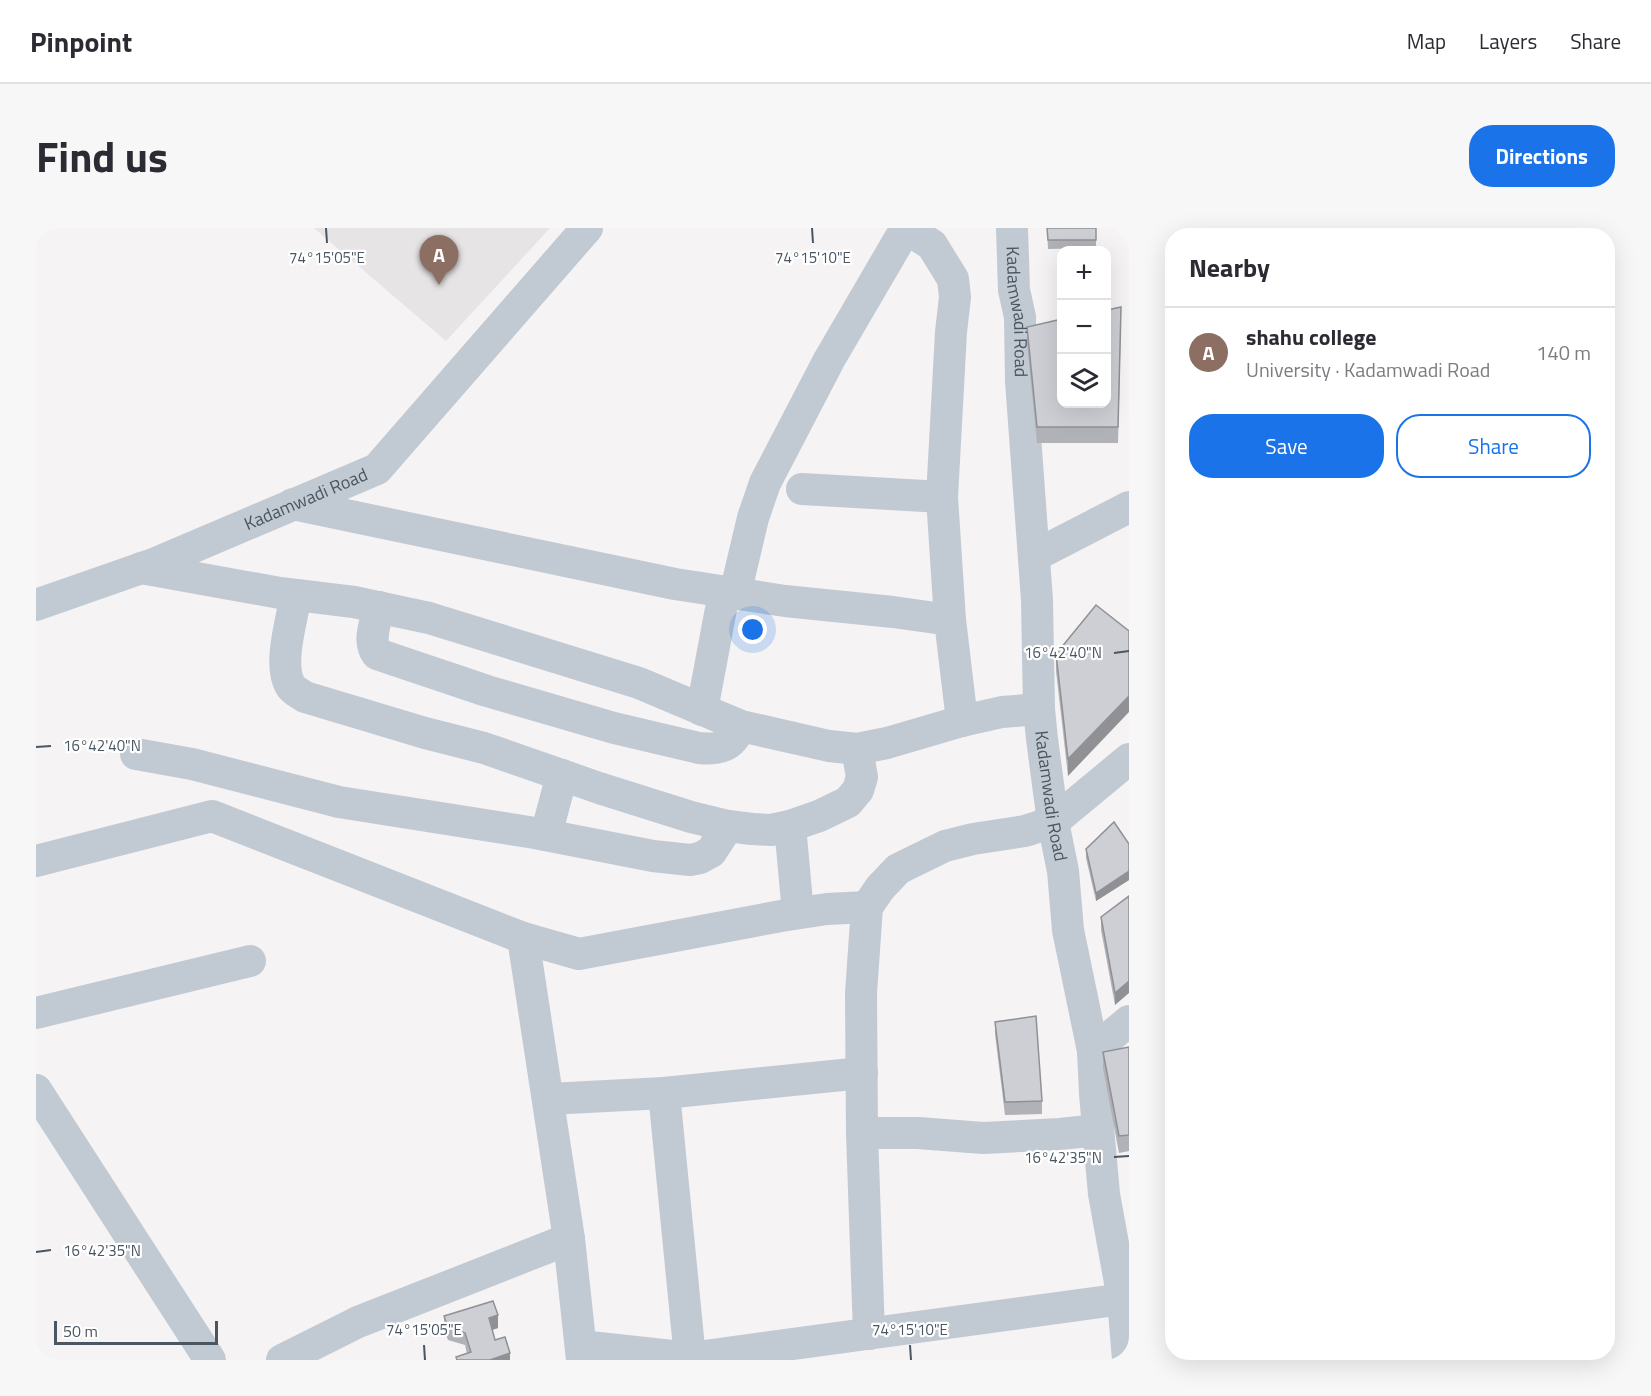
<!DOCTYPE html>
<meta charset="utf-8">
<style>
:root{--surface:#fff;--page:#f7f7f7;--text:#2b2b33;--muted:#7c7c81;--line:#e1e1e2;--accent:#1a73e8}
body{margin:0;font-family:"Titillium Web",sans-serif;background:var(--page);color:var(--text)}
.controls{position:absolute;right:18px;top:18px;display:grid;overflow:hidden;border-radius:12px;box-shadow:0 6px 24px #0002}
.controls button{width:54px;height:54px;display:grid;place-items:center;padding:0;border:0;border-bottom:2px solid var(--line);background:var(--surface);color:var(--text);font:30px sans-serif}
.scale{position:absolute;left:18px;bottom:15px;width:164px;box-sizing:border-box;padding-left:6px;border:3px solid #4a5661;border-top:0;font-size:16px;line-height:21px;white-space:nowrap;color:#4a5661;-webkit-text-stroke:4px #fff;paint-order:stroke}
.you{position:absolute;left:717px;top:402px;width:21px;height:21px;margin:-15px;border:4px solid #fff;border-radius:50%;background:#1a73e8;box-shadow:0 0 0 9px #1a73e833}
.badge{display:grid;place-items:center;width:39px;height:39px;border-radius:50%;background:var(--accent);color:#fff;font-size:20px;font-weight:700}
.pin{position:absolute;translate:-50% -50px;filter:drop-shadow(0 2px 3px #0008)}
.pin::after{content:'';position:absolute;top:32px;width:21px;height:18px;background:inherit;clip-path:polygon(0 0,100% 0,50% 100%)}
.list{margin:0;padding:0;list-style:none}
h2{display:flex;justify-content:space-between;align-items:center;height:78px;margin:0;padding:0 24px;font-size:26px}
h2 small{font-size:20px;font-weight:400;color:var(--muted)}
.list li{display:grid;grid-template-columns:39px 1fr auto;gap:18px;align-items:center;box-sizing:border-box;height:90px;padding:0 24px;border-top:2px solid var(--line)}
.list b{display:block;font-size:22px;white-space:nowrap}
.list p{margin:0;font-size:20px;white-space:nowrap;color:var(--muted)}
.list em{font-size:20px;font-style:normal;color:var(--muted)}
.actions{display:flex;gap:12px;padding:18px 24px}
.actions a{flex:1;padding:14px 0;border:2px solid var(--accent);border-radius:24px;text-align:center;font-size:21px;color:var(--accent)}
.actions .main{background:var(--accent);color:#fff}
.icon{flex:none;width:33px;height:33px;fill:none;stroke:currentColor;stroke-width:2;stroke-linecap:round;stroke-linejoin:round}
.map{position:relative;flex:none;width:1093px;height:1132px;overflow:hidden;border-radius:24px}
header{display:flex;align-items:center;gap:36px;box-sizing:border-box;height:84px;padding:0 30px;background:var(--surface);border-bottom:2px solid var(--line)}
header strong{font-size:28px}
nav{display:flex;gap:33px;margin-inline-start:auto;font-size:21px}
.intro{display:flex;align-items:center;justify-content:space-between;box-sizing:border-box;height:144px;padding:0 36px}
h1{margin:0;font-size:42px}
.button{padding:15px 27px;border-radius:24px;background:var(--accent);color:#fff;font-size:21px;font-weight:700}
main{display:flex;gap:36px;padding:0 36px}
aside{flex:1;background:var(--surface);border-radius:24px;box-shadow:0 6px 24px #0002}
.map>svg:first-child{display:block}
.education{fill:#e6e4e5}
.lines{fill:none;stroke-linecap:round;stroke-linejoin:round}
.minor{stroke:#c1cad2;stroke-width:32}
.wall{fill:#b0b2b7}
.shaded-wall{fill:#909195}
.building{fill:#cdcfd5;stroke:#909195;stroke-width:1.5}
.ticks{fill:none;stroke:#4a5661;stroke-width:2}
.labels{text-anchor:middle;stroke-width:4.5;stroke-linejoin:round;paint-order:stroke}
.street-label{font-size:18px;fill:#4a5661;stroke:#fff}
.ticks-label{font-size:15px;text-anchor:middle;fill:#4a5661;stroke:#fff;stroke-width:4.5;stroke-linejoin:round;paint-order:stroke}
</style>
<header>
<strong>Pinpoint</strong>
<nav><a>Map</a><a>Layers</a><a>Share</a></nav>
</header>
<div class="intro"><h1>Find us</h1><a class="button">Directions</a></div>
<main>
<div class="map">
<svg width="1093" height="1132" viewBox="0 0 1093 1132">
<rect width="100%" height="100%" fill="#f5f3f3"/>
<path class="education" d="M 278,0 L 514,0 L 410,113 Z"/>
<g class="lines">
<g class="minor">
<path d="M 870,0 L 896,17 L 917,51 L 919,69 L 915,104 L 906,269 L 914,392"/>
<path id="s1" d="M 976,0 L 978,62 L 984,89 L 985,153 L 1001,372 L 1003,481 L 1006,511 L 1017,594 L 1027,643 L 1032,702 L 1057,823 L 1059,866 L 1068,966 L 1087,1071 L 1092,1132"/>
<path d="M 766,261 L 906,269"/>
<path d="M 257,276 L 639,356 L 749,373 L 857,384 L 914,392 L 926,493"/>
<path d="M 998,328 L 1093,279"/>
<path d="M 105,340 L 244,365 L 318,374 L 393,390 L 603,455 L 705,498 L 793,518 L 821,521 L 851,515 L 926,493 L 966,484 L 1003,481"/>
<path d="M 699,366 L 717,290 L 729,255 L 793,132 L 870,0"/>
<path d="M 260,367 C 256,391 242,436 254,457 C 257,463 264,465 269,469 L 389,505 L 448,520 L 563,560 L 655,589 L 692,598 L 716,601 L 735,602 L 754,598 L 783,588 L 812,574 L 822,562 L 826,549 L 821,521"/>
<path id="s2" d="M 0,377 L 120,335 L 341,241 L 551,0"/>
<path d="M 343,379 C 340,394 331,413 341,426 L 451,463 L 578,500 L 663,520 C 684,522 695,519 705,498"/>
<path d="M 666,482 L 688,365"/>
<path d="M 100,526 L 156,536 L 303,574 L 499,605 L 617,628 L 654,632 L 664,630 L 675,624 L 692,598"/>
<path d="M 754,598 L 762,685"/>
<path d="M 510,607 L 526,547"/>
<path d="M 0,633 L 176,588 L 487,710 L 533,1011 L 546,1132"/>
<path d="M 487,710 L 543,726 L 745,688 L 791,681 L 831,679"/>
<path d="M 0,785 L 214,733"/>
<path d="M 1057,823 L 1093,793"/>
<path d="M 0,862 L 174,1132"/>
<path d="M 628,865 L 654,1130"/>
<path d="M 513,871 L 628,865 L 826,845"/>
<path d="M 826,905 L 882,905 L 947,910 L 1024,906 L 1062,902"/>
<path d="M 833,1106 L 826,905 L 825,765 L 831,679 L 844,660 L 862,641 L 909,618 L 937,611 L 989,603 L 1017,594 L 1093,531"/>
<path d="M 545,1118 L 654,1130 L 1087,1071"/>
<path d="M 246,1132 L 322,1094 L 533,1011"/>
</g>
</g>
<g class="wall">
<path d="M 1011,0 L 1060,0 L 1060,20 L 1012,21 Z"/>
<path d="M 1085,95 L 1082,215 L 1001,215 L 991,115 L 991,99 Z"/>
<path d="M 1060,377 L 1032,548 L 1020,443 L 1020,426 Z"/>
<path d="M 1093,616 L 1093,652 L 1060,673 L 1050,630 L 1050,621 Z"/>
<path d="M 1093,668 L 1079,777 L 1065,702 L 1065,689 Z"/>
<path d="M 959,794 L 1006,873 L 1006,886 L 969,887 L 959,806 Z"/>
<path d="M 1093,819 L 1093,923 L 1083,925 L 1067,840 L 1067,824 Z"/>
<path d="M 408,1088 L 462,1100 L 456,1102 L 459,1112 L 474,1132 L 420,1132 L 420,1129 L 431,1126 L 429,1117 L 412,1112 L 408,1101 Z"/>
</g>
<g class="shaded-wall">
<path d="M 1093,468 L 1093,484 L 1032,548 L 1032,531 Z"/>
<path d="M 1093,643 L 1093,652 L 1060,673 L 1060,665 Z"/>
<path d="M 1093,753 L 1093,765 L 1079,777 L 1079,765 Z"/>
<path d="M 462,1087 L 462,1100 L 453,1103 L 453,1090 Z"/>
<path d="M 474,1125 L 474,1132 L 454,1132 Z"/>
</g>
<g class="building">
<path d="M 1011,0 L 1060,0 L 1060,12 L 1012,12 Z"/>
<path d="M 1085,79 L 1082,199 L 1001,199 L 991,99 L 1026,91 L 1026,176 L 1071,176 L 1071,82 Z"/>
<path d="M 1060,377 L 1093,403 L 1093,468 L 1032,531 L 1020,426 Z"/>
<path d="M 1078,594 L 1093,616 L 1093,643 L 1060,665 L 1050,621 Z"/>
<path d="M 1093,668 L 1093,753 L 1079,765 L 1065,689 Z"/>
<path d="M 1000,788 L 1006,873 L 969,874 L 959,794 Z"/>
<path d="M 1093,819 L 1093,907 L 1083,908 L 1067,824 Z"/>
<path d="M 457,1073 L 462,1087 L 453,1090 L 459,1112 L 469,1109 L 474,1125 L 454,1132 L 421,1132 L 420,1129 L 435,1124 L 429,1105 L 412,1099 L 408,1088 Z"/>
</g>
<path class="ticks" d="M 290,0 L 291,15M 776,0 L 777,15M 1078,425 L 1093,423M 0,519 L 15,518M 1078,929 L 1093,928M 0,1024 L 15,1022M 388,1117 L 389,1132M 874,1117 L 875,1132"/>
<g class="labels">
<g class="street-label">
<text dy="6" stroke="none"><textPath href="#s1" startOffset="84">Kadamwadi Road</textPath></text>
<text dy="6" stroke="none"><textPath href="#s2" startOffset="290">Kadamwadi Road</textPath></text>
<text dy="6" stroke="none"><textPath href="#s1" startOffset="570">Kadamwadi Road</textPath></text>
</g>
</g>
<g class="ticks-label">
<text x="291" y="35">74°15'05"E</text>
<text x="777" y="35">74°15'10"E</text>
<text x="1027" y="430">16°42'40"N</text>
<text x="66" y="523">16°42'40"N</text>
<text x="1027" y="935">16°42'35"N</text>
<text x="66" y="1028">16°42'35"N</text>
<text x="388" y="1107">74°15'05"E</text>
<text x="874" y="1107">74°15'10"E</text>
</g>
</svg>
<div class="controls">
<button>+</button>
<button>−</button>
<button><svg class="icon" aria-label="layers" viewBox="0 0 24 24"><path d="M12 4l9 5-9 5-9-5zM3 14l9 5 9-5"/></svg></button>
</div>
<div class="scale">50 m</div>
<div class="you"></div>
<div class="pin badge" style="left:403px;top:57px;background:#8d6e63">A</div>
</div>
<aside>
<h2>Nearby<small></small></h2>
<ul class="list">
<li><span class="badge" style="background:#8d6e63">A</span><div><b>shahu college</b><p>University · Kadamwadi Road</p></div><em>140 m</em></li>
</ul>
<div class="actions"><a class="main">Save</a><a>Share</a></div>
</aside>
</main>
